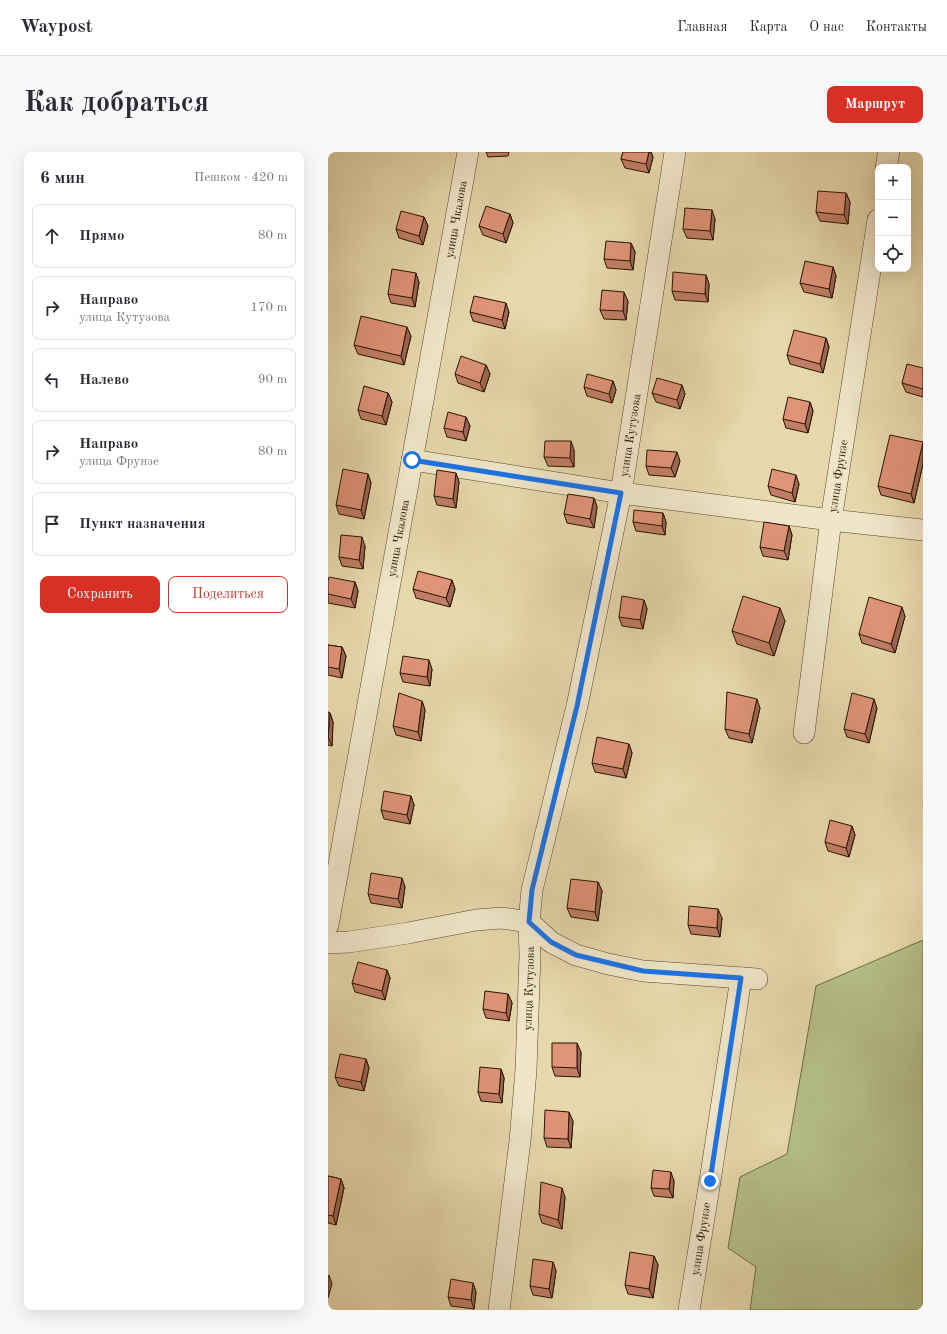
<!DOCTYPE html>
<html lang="ru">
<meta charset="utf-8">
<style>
:root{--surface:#fff;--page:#f7f7f7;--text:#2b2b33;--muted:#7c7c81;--line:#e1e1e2;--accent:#d93025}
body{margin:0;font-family:"Old Standard TT",serif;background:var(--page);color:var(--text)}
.controls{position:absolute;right:12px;top:12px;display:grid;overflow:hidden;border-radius:8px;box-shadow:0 4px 16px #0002}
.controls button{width:36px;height:36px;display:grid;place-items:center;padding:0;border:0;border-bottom:1px solid var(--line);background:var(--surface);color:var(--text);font:20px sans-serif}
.stop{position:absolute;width:12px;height:12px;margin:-9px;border:3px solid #1a73e8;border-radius:50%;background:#fff}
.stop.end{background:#1a73e8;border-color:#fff;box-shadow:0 1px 4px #0008}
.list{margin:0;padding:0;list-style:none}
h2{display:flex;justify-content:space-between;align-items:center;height:52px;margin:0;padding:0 16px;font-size:17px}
h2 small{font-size:13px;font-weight:400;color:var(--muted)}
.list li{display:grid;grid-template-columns:26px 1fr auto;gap:12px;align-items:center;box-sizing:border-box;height:64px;margin:0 8px 8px;padding:0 8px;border:1px solid var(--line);border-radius:8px}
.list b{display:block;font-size:15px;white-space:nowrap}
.list p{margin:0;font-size:13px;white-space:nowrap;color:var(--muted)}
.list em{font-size:13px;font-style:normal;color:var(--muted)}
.actions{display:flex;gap:8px;padding:12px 16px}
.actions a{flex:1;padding:9px 0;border:1px solid var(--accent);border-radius:8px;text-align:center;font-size:14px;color:var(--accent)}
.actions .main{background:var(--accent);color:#fff}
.icon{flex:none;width:22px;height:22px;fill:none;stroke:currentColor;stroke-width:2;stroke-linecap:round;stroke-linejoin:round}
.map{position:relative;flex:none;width:595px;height:1158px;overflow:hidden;border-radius:8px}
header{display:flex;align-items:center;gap:24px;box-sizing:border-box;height:56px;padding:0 20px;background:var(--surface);border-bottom:1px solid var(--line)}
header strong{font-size:19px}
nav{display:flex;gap:22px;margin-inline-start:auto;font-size:14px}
.intro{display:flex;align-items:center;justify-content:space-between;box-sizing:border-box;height:96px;padding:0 24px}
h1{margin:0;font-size:28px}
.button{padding:10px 18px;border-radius:8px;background:var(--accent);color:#fff;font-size:14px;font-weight:700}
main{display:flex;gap:24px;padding:0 24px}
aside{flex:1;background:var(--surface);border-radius:8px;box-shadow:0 4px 16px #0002}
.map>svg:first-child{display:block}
.green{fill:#b5bf89;stroke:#6e6a44}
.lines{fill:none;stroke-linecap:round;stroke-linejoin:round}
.minor-casing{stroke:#58452b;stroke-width:22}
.minor{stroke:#efe6c9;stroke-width:21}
.wall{fill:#c07e67;stroke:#281400}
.shaded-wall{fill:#9c6754;stroke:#281400}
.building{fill:#df9378;stroke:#281400}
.route{stroke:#1a73e8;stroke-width:5}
.labels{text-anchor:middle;stroke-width:3;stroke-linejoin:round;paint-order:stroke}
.street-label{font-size:12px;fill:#281400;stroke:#efe6c9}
</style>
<header>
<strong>Waypost</strong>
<nav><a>Главная</a><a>Карта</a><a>О нас</a><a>Контакты</a></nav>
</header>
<div class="intro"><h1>Как добраться</h1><a class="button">Маршрут</a></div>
<main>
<aside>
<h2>6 мин<small>Пешком · 420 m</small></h2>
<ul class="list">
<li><svg class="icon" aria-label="ahead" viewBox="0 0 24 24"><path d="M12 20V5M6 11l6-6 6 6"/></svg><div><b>Прямо</b></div><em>80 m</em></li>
<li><svg class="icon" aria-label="right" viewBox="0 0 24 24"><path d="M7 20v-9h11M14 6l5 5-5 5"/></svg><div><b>Направо</b><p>улица Кутузова</p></div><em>170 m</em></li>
<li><svg class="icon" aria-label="left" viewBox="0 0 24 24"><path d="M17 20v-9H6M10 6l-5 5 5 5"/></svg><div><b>Налево</b></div><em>90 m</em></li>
<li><svg class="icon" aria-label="right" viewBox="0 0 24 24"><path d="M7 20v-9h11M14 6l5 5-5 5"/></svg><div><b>Направо</b><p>улица Фрунзе</p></div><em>80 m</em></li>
<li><svg class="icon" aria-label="arrive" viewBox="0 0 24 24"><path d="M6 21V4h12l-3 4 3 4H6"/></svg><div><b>Пункт назначения</b></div></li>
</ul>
<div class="actions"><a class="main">Сохранить</a><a>Поделиться</a></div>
</aside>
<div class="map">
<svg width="595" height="1158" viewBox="0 0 595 1158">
<rect width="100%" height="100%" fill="#e6d8ac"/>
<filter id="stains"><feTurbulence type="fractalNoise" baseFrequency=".005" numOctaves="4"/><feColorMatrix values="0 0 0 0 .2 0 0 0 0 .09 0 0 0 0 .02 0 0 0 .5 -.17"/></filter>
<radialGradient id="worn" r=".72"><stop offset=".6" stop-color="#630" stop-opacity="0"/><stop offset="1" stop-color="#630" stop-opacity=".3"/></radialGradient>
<path class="green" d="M 595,788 L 595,1158 L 422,1158 L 428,1115 L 400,1096 L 412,1025 L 459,1002 L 488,834 Z"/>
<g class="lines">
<defs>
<g id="minor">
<path d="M 558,15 L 561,0"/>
<path d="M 84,308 L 293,341 L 503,368 L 595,378"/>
<path id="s1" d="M 476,581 L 503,368 L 550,68"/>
<path id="s2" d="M 0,773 L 140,0"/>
<path d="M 0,791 L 21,790 L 80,781 L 148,768 L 174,766 L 201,770 L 223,790 L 248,803 L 280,812 L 315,819 L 429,827"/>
<path id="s3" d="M 171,1158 L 192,989 L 198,918 L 202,803 L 201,770 L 204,738 L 249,554 L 293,341 L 347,0"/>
<path id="s4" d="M 361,1158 L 382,1029 L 413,826"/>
</g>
</defs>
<use href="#minor" class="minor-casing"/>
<use href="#minor" class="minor"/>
</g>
<g class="wall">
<path d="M 158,0 L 181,0 L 180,4 L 160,5 Z"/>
<path d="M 295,0 L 323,0 L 325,5 L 321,21 L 297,16 L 293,7 Z"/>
<path d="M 518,41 L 522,50 L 520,72 L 492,69 L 488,60 Z"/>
<path d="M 182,62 L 185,71 L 178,91 L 155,83 L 151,74 Z"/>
<path d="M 96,65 L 100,74 L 95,93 L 71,86 L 68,77 Z"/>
<path d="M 387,67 L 385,88 L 359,86 L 355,77 Z"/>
<path d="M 303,91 L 307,100 L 305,118 L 279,116 L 276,107 Z"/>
<path d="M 505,115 L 508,124 L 504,146 L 476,140 L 472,131 Z"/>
<path d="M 378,123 L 381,132 L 380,150 L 347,148 L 344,139 Z"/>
<path d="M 91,130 L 87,155 L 63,151 L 60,142 Z"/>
<path d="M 300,149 L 298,168 L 276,167 L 272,158 Z"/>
<path d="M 142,160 L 181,160 L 177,177 L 145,169 Z"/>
<path d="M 83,184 L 76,213 L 30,202 L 26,193 Z"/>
<path d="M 498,186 L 501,195 L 495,221 L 462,212 L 459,203 Z"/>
<path d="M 158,213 L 162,222 L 156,240 L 130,231 L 127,222 Z"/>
<path d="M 595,216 L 595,245 L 578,240 L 574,231 Z"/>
<path d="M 285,229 L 288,238 L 284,251 L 259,244 L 256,235 Z"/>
<path d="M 354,233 L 357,242 L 352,257 L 328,250 L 324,241 Z"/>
<path d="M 60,241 L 64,250 L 58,273 L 33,267 L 30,258 Z"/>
<path d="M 482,250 L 485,259 L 480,281 L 458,276 L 455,267 Z"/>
<path d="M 138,265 L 142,274 L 138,289 L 119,285 L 116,276 Z"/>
<path d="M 595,290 L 595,312 L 586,351 L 553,343 L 550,334 Z"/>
<path d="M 246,298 L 246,315 L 220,314 L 216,305 Z"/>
<path d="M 352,309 L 347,325 L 321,323 L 318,314 Z"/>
<path d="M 128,321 L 131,330 L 128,356 L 109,353 L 106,344 Z"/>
<path d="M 40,322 L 43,331 L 36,367 L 11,362 L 8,353 Z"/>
<path d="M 471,332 L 467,350 L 443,343 L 440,334 Z"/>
<path d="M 266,346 L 269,355 L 266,376 L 239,371 L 236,362 Z"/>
<path d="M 335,361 L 338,370 L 337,383 L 308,379 L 305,370 Z"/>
<path d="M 461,374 L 464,383 L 460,408 L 435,404 L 432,395 Z"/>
<path d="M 37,394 L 35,417 L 14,414 L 11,405 Z"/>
<path d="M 124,428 L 127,437 L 122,455 L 88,446 L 85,437 Z"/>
<path d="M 0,429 L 27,430 L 30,439 L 27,456 L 0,451 Z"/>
<path d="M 316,448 L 319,457 L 315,477 L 294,474 L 291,465 Z"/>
<path d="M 577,464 L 567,501 L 534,491 L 531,482 Z"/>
<path d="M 457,469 L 446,504 L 409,492 L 404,479 Z"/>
<path d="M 0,493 L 14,495 L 18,504 L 14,526 L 0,523 Z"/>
<path d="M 104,517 L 102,534 L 75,530 L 72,521 Z"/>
<path d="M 94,549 L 97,558 L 93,589 L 68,583 L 65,574 Z"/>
<path d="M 432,556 L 424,591 L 401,586 L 397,577 Z"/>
<path d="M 549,556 L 541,591 L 519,585 L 516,577 Z"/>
<path d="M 0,560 L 2,561 L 5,570 L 4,594 L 0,593 Z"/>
<path d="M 301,592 L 304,601 L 298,626 L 267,620 L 264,611 Z"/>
<path d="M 83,644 L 86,653 L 82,672 L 56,667 L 53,658 Z"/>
<path d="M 524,674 L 527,683 L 521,705 L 500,699 L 497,690 Z"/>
<path d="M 74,726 L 77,735 L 74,756 L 43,751 L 40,742 Z"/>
<path d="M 270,730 L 274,739 L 270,769 L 243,765 L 239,756 Z"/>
<path d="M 394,766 L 392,785 L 363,782 L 360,773 Z"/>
<path d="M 59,818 L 62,826 L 57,848 L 27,840 L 24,831 Z"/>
<path d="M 180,842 L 184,851 L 181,869 L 158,866 L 155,857 Z"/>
<path d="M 253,900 L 252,925 L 227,924 L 224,915 Z"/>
<path d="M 38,907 L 41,916 L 36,939 L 11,934 L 7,925 Z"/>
<path d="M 173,917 L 176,926 L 174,951 L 153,949 L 150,940 Z"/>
<path d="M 245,969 L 243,996 L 219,995 L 216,986 Z"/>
<path d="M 0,1024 L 13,1027 L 16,1036 L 8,1073 L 0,1071 Z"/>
<path d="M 346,1029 L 345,1046 L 326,1044 L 323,1036 Z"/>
<path d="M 237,1045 L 234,1077 L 214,1071 L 211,1062 Z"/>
<path d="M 326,1104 L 330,1113 L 325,1146 L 300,1142 L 297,1133 Z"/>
<path d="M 225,1110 L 228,1119 L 224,1146 L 205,1143 L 202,1134 Z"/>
<path d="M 145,1131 L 148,1140 L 146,1157 L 123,1154 L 120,1145 Z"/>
</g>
<g class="shaded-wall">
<path d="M 321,0 L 323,0 L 325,5 L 321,21 L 318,12 Z"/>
<path d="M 518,41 L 522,50 L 520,72 L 516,63 Z"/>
<path d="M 384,58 L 387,67 L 385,88 L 382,79 Z"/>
<path d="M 182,62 L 185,71 L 178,91 L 175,82 Z"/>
<path d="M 96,65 L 100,74 L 95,93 L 91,84 Z"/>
<path d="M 303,91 L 307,100 L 305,118 L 302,109 Z"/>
<path d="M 505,115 L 508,124 L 504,146 L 501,137 Z"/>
<path d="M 88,121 L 91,130 L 87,155 L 84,146 Z"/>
<path d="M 378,123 L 381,132 L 380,150 L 377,142 Z"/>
<path d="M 296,140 L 300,149 L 298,168 L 295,159 Z"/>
<path d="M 178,151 L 181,160 L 177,177 L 174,168 Z"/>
<path d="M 79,175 L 83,184 L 76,213 L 73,204 Z"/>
<path d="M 498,186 L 501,195 L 495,221 L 492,212 Z"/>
<path d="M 158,213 L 162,222 L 156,240 L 152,231 Z"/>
<path d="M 285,229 L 288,238 L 284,251 L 281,242 Z"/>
<path d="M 354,233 L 357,242 L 352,257 L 349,248 Z"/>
<path d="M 60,241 L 64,250 L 58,273 L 54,264 Z"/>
<path d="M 482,250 L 485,259 L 480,281 L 477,272 Z"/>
<path d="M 138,265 L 142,274 L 138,289 L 135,280 Z"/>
<path d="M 243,289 L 246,298 L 246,315 L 242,306 Z"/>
<path d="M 595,290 L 595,312 L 586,351 L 583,342 Z"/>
<path d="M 349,300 L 352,309 L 347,325 L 343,316 Z"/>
<path d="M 128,321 L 131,330 L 128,356 L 125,347 Z"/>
<path d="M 40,322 L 43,331 L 36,367 L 33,358 Z"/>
<path d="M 468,323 L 471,332 L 467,350 L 464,341 Z"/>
<path d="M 266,346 L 269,355 L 266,376 L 262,367 Z"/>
<path d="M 335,361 L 338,370 L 337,383 L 334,374 Z"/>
<path d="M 461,374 L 464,383 L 460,408 L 456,399 Z"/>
<path d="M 34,385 L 37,394 L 35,417 L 31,408 Z"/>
<path d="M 124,428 L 127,437 L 122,455 L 118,446 Z"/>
<path d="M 27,430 L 30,439 L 27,456 L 23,447 Z"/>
<path d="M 316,448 L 319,457 L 315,477 L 312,468 Z"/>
<path d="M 574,455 L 577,464 L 567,501 L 563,492 Z"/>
<path d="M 452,456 L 457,469 L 446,504 L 441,491 Z"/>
<path d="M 14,495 L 18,504 L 14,526 L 11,517 Z"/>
<path d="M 101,508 L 104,517 L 102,534 L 99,525 Z"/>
<path d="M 429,547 L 432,556 L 424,591 L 421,582 Z"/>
<path d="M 546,547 L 549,556 L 541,591 L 537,582 Z"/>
<path d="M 94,549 L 97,558 L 93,589 L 90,580 Z"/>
<path d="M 2,561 L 5,570 L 4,594 L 0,585 Z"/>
<path d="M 301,592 L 304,601 L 298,626 L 295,617 Z"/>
<path d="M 83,644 L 86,653 L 82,672 L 79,663 Z"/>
<path d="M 524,674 L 527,683 L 521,705 L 518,696 Z"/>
<path d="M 74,726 L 77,735 L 74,756 L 70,747 Z"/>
<path d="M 270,730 L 274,739 L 270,769 L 267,760 Z"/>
<path d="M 390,757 L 394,766 L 392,785 L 389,776 Z"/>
<path d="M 59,818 L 62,826 L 57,848 L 54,839 Z"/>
<path d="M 180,842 L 184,851 L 181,869 L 178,861 Z"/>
<path d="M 249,891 L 253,900 L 252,925 L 249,916 Z"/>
<path d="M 38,907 L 41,916 L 36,939 L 33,930 Z"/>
<path d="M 173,917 L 176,926 L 174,951 L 171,942 Z"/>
<path d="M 241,960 L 245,969 L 243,996 L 240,987 Z"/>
<path d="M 343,1020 L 346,1029 L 345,1046 L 341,1037 Z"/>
<path d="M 13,1027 L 16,1036 L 8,1073 L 5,1064 Z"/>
<path d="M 234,1036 L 237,1045 L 234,1077 L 230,1068 Z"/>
<path d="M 326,1104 L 330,1113 L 325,1146 L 321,1137 Z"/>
<path d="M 225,1110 L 228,1119 L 224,1146 L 221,1137 Z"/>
<path d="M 1,1123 L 4,1132 L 0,1146 L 0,1125 Z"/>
<path d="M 145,1131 L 148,1140 L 146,1157 L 143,1148 Z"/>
</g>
<g class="building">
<path d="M 295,0 L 321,0 L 318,12 L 293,7 Z"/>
<path d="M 490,39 L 518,41 L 516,63 L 488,60 Z"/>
<path d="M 158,54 L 182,62 L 175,82 L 151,74 Z"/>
<path d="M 357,56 L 384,58 L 382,79 L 355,77 Z"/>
<path d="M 73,59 L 96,65 L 91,84 L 68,77 Z"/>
<path d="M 278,89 L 303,91 L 302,109 L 276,107 Z"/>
<path d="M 477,109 L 505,115 L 501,137 L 472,131 Z"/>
<path d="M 64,117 L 88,121 L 84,146 L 60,142 Z"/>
<path d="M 345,120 L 378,123 L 377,142 L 344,139 Z"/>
<path d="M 274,138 L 296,140 L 295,159 L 272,158 Z"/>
<path d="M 146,144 L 178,151 L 174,168 L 142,160 Z"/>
<path d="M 33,164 L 79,175 L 73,204 L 26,193 Z"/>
<path d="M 466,178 L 498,186 L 492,212 L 459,203 Z"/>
<path d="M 133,204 L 158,213 L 152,231 L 127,222 Z"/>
<path d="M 579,212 L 595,216 L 595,237 L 574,231 Z"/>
<path d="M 259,222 L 285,229 L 281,242 L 256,235 Z"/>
<path d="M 329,226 L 354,233 L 349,248 L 324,241 Z"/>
<path d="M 36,234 L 60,241 L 54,264 L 30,258 Z"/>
<path d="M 460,245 L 482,250 L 477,272 L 455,267 Z"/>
<path d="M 120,260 L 138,265 L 135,280 L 116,276 Z"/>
<path d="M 562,283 L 595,290 L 583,342 L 550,334 Z"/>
<path d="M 217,289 L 243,289 L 242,306 L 216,305 Z"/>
<path d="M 319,298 L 349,300 L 343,316 L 318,314 Z"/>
<path d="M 15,317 L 40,322 L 33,358 L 8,353 Z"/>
<path d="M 444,317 L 468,323 L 464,341 L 440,334 Z"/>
<path d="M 109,318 L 128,321 L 125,347 L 106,344 Z"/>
<path d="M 240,342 L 266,346 L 262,367 L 236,362 Z"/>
<path d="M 306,358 L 335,361 L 334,374 L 305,370 Z"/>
<path d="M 436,370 L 461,374 L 456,399 L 432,395 Z"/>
<path d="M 13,383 L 34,385 L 31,408 L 11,405 Z"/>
<path d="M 90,419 L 124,428 L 118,446 L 85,437 Z"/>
<path d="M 1,425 L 27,430 L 23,447 L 0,442 L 0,429 Z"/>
<path d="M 294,444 L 316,448 L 312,468 L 291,465 Z"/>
<path d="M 415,444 L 452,456 L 441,491 L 404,479 Z"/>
<path d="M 541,445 L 574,455 L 563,492 L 531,482 Z"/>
<path d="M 0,493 L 14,495 L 11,517 L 0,515 Z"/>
<path d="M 75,504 L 101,508 L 99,525 L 72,521 Z"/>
<path d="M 399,540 L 429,547 L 421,582 L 397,577 Z"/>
<path d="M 71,541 L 94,549 L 90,580 L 65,574 Z"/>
<path d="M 524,541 L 546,547 L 537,582 L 516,577 Z"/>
<path d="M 0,560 L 2,561 L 0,585 Z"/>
<path d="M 269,585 L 301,592 L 295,617 L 264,611 Z"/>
<path d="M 56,639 L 83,644 L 79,663 L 53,658 Z"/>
<path d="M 502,668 L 524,674 L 518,696 L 497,690 Z"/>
<path d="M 43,721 L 74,726 L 70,747 L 40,742 Z"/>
<path d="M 243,727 L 270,730 L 267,760 L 239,756 Z"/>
<path d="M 361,754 L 390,757 L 389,776 L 360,773 Z"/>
<path d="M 30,810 L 59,818 L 54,839 L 24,831 Z"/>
<path d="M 157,839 L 180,842 L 178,861 L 155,857 Z"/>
<path d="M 224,891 L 249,891 L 249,916 L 224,915 Z"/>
<path d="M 12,902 L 38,907 L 33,930 L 7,925 Z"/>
<path d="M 152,915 L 173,917 L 171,942 L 150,940 Z"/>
<path d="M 217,958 L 241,960 L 240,987 L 216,986 Z"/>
<path d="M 325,1018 L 343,1020 L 341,1037 L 323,1036 Z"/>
<path d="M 0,1024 L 13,1027 L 5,1064 L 0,1063 Z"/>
<path d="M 213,1030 L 234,1036 L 230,1068 L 211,1062 Z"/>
<path d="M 302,1100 L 326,1104 L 321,1137 L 297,1133 Z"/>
<path d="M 205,1107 L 225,1110 L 221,1137 L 202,1134 Z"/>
<path d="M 123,1127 L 145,1131 L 143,1148 L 120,1145 Z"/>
</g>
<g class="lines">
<path class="route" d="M 84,308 L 293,341 L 249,554 L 204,738 L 201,770 L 223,790 L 248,803 L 315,819 L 413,826 L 382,1029"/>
</g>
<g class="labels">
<g class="street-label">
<text dy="4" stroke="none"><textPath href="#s2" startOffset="717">улица Чкалова</textPath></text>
<text dy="4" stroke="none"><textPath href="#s3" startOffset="887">улица Кутузова</textPath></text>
<text dy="4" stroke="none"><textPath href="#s1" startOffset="259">улица Фрунзе</textPath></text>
<text dy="4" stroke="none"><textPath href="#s2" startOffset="393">улица Чкалова</textPath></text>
<text dy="4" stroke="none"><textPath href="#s3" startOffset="323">улица Кутузова</textPath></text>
<text dy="4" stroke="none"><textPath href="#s4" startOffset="72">улица Фрунзе</textPath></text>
</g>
</g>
<rect width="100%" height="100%" filter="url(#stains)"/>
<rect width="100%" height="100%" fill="url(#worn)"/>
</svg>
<div class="controls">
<button>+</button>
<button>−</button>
<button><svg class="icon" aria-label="locate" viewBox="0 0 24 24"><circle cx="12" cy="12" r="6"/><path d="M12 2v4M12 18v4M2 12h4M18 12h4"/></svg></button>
</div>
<div class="stop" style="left:84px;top:308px"></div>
<div class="stop end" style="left:382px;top:1029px"></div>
</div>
</main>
